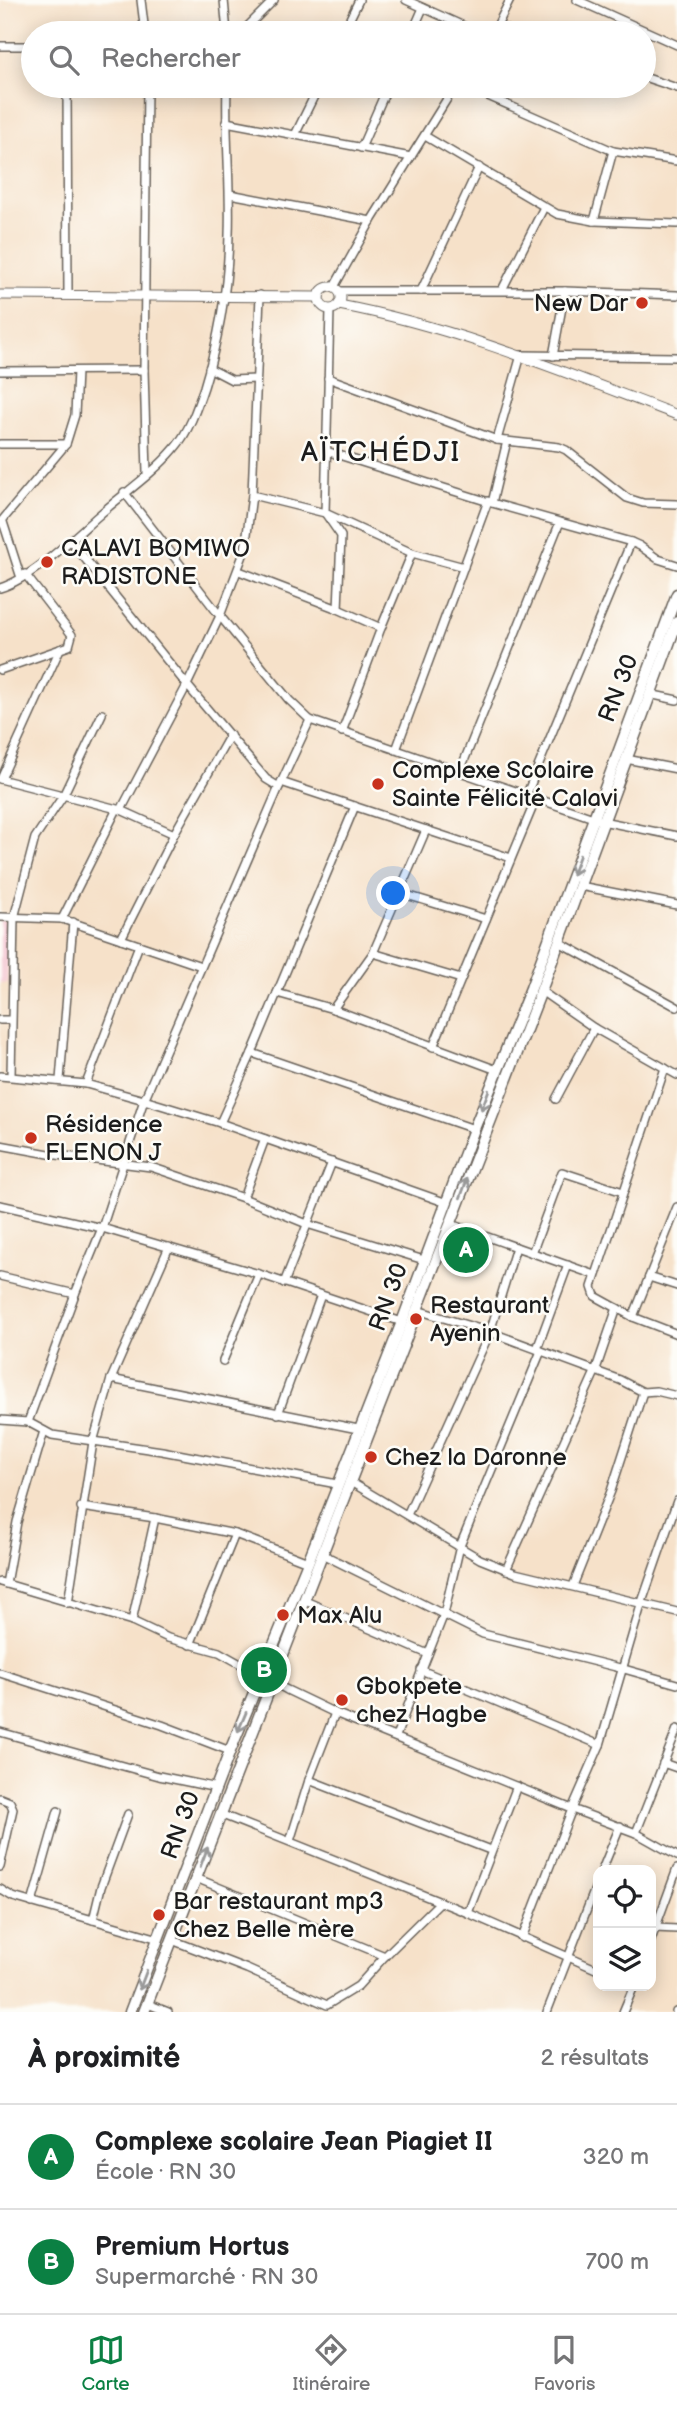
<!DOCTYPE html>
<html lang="fr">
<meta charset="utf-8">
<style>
:root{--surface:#fff;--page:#f2f2f2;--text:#202124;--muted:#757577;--line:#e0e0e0;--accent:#0b8043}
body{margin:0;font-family:"Balsamiq Sans",sans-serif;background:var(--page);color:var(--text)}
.controls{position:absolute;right:21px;bottom:21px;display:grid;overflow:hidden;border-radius:14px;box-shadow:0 4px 18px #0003}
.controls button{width:63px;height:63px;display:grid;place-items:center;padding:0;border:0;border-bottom:2px solid var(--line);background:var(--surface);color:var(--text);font:35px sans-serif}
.you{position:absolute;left:394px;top:894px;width:24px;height:24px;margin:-18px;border:5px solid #fff;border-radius:50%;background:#1a73e8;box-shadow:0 0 0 10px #1a73e833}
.badge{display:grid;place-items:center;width:46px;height:46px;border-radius:50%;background:var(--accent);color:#fff;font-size:23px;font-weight:700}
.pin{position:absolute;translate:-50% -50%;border:4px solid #fff;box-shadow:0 2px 7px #0006}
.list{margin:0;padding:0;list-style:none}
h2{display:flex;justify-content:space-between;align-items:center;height:91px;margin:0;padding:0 28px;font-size:30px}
h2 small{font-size:23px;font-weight:400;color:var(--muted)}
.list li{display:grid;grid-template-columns:46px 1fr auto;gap:21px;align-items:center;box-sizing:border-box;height:105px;padding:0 28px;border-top:2px solid var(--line)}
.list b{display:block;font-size:26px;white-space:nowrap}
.list p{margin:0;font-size:23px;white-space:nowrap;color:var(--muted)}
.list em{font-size:23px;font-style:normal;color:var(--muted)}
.icon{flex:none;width:38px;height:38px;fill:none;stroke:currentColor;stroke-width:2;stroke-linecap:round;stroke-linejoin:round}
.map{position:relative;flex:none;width:677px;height:2012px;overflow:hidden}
.search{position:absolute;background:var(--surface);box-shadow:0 4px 18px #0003;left:21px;right:21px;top:21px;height:77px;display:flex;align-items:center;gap:18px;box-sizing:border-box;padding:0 24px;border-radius:38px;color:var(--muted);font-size:26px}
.sheet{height:301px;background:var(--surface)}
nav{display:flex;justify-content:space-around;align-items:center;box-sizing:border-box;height:98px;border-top:2px solid var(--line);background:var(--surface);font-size:19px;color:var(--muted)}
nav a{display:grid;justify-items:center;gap:4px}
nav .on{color:var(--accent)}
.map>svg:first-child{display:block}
.built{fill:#f6cfd8}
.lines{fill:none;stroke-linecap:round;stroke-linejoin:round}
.minor-casing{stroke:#686159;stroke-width:10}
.tertiary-casing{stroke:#686159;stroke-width:11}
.primary-casing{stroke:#686159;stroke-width:13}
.minor{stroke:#fff;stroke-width:7}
.tertiary{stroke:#fff;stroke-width:9}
.primary{stroke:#fff;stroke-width:10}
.oneway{stroke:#999}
.poi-dot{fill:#c8321e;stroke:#fdfcf7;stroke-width:2.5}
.labels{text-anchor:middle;stroke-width:5;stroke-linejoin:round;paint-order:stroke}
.poi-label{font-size:24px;fill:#1c1c1c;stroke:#fdfcf7;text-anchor:start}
.street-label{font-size:24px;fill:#1c1c1c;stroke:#fdfcf7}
.quarter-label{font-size:28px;letter-spacing:2px;fill:#1c1c1c;stroke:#fdfcf7}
</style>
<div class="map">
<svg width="677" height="2012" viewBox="0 0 677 2012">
<rect width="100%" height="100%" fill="#fdfcf7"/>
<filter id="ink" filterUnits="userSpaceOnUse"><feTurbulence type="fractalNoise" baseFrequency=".0143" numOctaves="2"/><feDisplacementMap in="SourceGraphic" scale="14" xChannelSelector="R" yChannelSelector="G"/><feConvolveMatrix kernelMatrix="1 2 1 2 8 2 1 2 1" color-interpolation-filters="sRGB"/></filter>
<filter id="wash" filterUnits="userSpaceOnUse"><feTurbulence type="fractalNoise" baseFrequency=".00686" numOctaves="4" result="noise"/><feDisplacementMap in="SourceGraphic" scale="28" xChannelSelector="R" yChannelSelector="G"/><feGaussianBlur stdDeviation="1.57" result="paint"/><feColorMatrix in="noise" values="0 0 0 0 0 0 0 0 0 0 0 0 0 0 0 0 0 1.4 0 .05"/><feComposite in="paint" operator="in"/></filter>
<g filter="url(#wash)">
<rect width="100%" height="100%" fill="#f6e1c9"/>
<path class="built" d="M 0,920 L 4,920 L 9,926 L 7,983 L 0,983 Z"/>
</g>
<g filter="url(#ink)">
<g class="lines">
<defs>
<g id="minor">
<path d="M 141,0 L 145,33"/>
<path d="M 224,0 L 227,33"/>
<path d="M 406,0 L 479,33"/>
<path d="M 577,0 L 677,45"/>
<path d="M 497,26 L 517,33"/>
<path d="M 241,33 L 274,0"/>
<path d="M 343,33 L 359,0"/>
<path d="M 412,33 L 423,8"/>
<path d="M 489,33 L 497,26 L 510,0"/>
<path d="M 0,46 L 33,46"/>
<path d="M 644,77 L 677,88"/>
<path d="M 67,86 L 68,295"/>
<path d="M 147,86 L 144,370 L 147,473"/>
<path d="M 465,86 L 613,151 L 677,161"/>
<path d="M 226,122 L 411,157"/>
<path d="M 295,135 L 319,86"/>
<path d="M 425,136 L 557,214 L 594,221 L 677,224"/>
<path d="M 361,148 L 388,86"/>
<path d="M 230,194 L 371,221"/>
<path d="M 594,221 L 613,151"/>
<path d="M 334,287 L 371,221 L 455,86"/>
<path d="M 502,290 L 544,207"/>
<path d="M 340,291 L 565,291 L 677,295"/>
<path d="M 421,291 L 479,167"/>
<path d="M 330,309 L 325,513 L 341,536 L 338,609"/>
<path d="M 553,356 L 565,291"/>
<path d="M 209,368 L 232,380 L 256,379"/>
<path d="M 0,371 L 144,370"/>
<path d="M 328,378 L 497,440 L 559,447 L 566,450 L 627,498 L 643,503 L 677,504"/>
<path d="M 497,440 L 521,355 L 677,357"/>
<path d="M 0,444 L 66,444"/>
<path d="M 326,451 L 492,503 L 631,542 L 640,546 L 658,559 L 677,565"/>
<path d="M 124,492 L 220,616 L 289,700 L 310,720 L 602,821 L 677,836"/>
<path d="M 252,495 L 325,513 L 412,553 L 464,567"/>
<path d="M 492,503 L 507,441"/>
<path d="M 3,522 L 21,578"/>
<path d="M 0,523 L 66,444 L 75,415 L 77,371"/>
<path d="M 70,540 L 187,685 L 266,779 L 279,787"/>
<path d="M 239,571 L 338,609 L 381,628"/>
<path d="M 0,588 C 31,579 73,538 98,516 C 123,494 153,474 174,449 C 189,432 197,408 204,387 C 219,338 228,286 229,235 C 231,185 225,136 227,86"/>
<path d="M 0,670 L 69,646 L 72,635 L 25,574"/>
<path d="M 649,694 L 677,700"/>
<path d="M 342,732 L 381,628 L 412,553"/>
<path d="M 396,750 L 488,501"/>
<path d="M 626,759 L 677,769"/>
<path d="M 460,771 L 560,522"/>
<path d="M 0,779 L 121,810 L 174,834"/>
<path d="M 1,779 L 60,649"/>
<path d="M 281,782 L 511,858"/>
<path d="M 526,796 L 631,542"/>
<path d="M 121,810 L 187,685 L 220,616 L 245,550 L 252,495 L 260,295"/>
<path d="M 580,886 L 677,905"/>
<path d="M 400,893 L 486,919"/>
<path d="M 0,917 L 62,919 L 201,966"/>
<path d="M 62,919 L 117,809"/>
<path d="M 121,939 L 174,834 L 230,735"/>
<path d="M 559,942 L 677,1007"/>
<path d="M 373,953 L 461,979"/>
<path d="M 541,991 L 594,1028 L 677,1075"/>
<path d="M 277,993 L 333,1009 L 497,1070"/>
<path d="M 333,1009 L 373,953 L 426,830"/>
<path d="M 0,1020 L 10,1020"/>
<path d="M 433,1047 L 536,799"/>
<path d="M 252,1053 L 474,1129"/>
<path d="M 665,1068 L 592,1287 L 595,1296 L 633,1317 L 677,1334"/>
<path d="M 0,1076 L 86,1084 L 144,1100 L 220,1123 L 447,1203"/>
<path d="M 11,1076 L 14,918 L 35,838 L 63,796 L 102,714"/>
<path d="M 60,1080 L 73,922"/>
<path d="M 86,1084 L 139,945"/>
<path d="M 556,1099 L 594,1028"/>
<path d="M 220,1123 L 252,1053 L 355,806"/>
<path d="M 0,1145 L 49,1154 L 151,1167 L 243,1198 L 307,1224 L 424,1260"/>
<path d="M 243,1198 L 265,1139"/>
<path d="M 0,1205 L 102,1228 L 259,1274 L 402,1322"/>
<path d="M 451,1224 L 595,1275"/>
<path d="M 532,1253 L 562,1172 L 623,1192"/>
<path d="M 0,1276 L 75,1294"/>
<path d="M 649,1277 L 677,1286"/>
<path d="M 284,1283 L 332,1162"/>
<path d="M 417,1310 L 490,1332 L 620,1380 L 643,1392 L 656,1391 L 677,1396"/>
<path d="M 633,1317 L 677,1207"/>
<path d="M 537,1349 L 568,1265"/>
<path d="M 223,1361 L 259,1274"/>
<path d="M 111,1379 L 358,1429"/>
<path d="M 278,1414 L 321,1295"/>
<path d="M 0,1420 L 28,1422 L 52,1435 L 162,1451 L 337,1484"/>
<path d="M 28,1422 L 75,1294 L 102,1228 L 144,1100 L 279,787 L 310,720"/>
<path d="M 349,1481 L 480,1559 L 515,1573 L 677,1612"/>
<path d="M 81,1507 L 155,1518 L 235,1534 L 308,1562"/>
<path d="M 407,1515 L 490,1332 L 516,1247"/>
<path d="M 322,1554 L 483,1634 L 624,1669 L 677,1684"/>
<path d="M 506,1570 L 595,1372 L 617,1308"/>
<path d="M 0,1582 L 132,1621 L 168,1638 L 219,1652 L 287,1690 L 335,1713 L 572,1809 L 636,1833 L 677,1856"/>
<path d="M 6,1584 L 17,1522 L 44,1431"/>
<path d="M 573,1586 L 611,1491 L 643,1392"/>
<path d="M 303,1600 L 428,1654"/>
<path d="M 68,1603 L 93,1442 L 111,1379 L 169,1247"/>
<path d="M 132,1621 L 155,1518"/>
<path d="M 190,1645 L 235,1534"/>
<path d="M 421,1670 L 600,1745"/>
<path d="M 0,1673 L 162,1725 L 230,1751"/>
<path d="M 0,1732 L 159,1776 L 217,1788"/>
<path d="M 396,1736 L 444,1614 L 460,1546 L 541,1351"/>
<path d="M 663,1763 L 677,1768"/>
<path d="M 309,1780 L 490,1850"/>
<path d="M 0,1798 L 10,1802 L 13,1809 L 0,1867"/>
<path d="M 220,1814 L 468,1913 L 598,1970"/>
<path d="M 636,1833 L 677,1729"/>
<path d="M 290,1841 L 309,1780 L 335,1713"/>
<path d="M 602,1870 L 620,1826"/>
<path d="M 196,1878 L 385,1956"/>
<path d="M 0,1889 L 13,1897 L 159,1939"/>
<path d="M 32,1903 L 58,1811"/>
<path d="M 468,1913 L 517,1786"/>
<path d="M 93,1920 L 101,1887 L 128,1814"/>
<path d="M 655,1928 L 677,1929"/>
<path d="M 522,1938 L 572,1809 L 600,1745 L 642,1602 L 677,1501"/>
<path d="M 172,1940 L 247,1969 L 327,2005 L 358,1986 L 385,1956 L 440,1902"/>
<path d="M 651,1940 L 677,1869"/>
<path d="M 148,2004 L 168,2012"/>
<path d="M 547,2012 L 598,1881"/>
<path d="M 623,2012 L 634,1986"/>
<path d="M 676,2012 L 677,2012"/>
</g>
<g id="tertiary">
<circle cx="330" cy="298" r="11"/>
<path d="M 0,295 L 319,297"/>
<path d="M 339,305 C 456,327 566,373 677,415"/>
</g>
<g id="primary">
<path d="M 130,2012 L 230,1751 L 308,1562 L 402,1322 L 474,1129 L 531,988 L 677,594"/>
<path d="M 144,2012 L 541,991 L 677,622"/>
</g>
</defs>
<use href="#minor" class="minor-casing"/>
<use href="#tertiary" class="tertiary-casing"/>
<use href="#primary" class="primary-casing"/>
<use href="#minor" class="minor"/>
<use href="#tertiary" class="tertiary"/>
<use href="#primary" class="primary"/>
</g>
<defs><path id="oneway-shaft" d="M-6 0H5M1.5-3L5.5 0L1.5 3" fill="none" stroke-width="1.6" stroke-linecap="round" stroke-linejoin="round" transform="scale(1.75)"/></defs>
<g class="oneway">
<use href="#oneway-shaft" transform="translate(576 865) rotate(110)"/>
<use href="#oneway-shaft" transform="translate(485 1100) rotate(111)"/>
<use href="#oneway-shaft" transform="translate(464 1188) rotate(-70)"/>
<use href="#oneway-shaft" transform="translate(242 1722) rotate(113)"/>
<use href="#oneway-shaft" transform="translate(204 1857) rotate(-69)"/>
<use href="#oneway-shaft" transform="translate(143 1980) rotate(111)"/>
</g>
</g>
<g class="poi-dot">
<circle cx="642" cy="303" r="7"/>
<circle cx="47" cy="562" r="7"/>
<circle cx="378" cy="784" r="7"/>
<circle cx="31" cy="1138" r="7"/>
<circle cx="416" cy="1319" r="7"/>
<circle cx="371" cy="1457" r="7"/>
<circle cx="283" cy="1615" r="7"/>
<circle cx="342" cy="1700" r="7"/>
<circle cx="159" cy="1915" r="7"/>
</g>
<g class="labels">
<g class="poi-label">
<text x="628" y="311" text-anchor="end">New Dar</text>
<text x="61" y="556">CALAVI BOMIWO<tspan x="61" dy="28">RADISTONE</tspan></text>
<text x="392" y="778">Complexe Scolaire<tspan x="392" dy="28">Sainte Félicité Calavi</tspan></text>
<text x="45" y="1132">Résidence<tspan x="45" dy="28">FLENON J</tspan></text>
<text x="430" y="1313">Restaurant<tspan x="430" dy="28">Ayenin</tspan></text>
<text x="385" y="1465">Chez la Daronne</text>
<text x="297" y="1623">Max Alu</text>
<text x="356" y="1694">Gbokpete<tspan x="356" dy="28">chez Hagbe</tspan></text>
<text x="173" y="1909">Bar restaurant mp3<tspan x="173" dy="28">Chez Belle mère</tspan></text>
</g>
<g class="street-label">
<text transform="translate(618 688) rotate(-69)" y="8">RN 30</text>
<text transform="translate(388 1297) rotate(-70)" y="8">RN 30</text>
<text transform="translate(180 1825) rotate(-70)" y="8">RN 30</text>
</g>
<g class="quarter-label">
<text x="381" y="461">AÏTCHÉDJI</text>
</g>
</g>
</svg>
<div class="controls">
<button><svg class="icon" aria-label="locate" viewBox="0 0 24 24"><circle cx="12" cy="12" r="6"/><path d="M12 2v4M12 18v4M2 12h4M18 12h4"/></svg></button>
<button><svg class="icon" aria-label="layers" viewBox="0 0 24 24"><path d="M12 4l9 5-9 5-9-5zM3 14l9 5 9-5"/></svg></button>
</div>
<div class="you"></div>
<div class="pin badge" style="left:466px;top:1250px">A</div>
<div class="pin badge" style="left:264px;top:1670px">B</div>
<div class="search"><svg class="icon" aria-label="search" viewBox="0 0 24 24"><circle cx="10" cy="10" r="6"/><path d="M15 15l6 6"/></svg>Rechercher</div>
</div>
<section class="sheet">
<h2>À proximité<small>2 résultats</small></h2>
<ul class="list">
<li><span class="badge">A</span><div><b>Complexe scolaire Jean Piagiet II</b><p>École · RN 30</p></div><em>320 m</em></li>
<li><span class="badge">B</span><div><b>Premium Hortus</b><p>Supermarché · RN 30</p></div><em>700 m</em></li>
</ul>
</section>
<nav>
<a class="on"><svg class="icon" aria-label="map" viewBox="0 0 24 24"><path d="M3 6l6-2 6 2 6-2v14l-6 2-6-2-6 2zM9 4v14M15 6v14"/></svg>Carte</a>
<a><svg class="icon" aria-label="directions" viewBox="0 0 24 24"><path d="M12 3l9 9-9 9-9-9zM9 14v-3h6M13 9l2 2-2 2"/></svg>Itinéraire</a>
<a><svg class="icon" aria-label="saved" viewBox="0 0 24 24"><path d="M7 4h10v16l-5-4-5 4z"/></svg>Favoris</a>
</nav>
